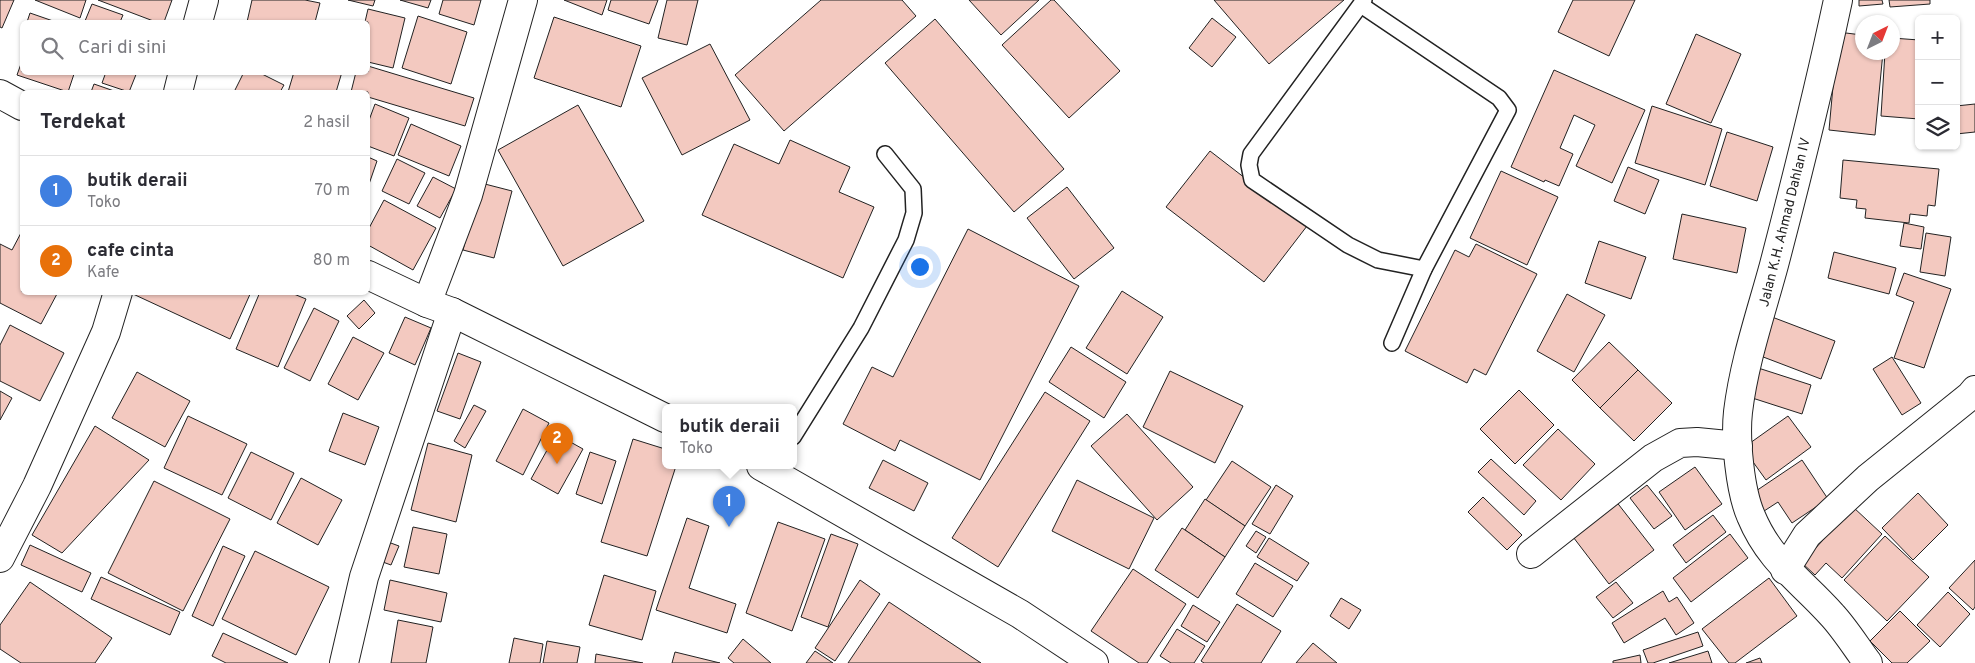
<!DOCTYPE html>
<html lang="id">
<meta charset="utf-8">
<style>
:root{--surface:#fff;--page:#f2f2f3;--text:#2b2b33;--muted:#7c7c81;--line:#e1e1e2;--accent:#c62828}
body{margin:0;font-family:Overpass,sans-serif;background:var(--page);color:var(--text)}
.controls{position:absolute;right:15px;top:15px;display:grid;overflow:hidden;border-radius:8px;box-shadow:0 1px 4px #0004}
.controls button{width:45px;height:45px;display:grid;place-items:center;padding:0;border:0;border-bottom:1px solid var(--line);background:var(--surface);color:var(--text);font:25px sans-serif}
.compass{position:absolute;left:1855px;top:15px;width:45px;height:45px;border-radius:50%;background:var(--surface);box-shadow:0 1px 4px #0004;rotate:42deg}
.you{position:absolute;left:919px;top:266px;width:18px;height:18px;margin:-12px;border:4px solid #fff;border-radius:50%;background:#1a73e8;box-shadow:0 0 0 8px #1a73e833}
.badge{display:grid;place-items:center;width:32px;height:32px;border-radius:50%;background:var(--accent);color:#fff;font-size:16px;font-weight:700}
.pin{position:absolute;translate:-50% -41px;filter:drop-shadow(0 1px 2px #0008)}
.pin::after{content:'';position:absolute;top:26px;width:18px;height:15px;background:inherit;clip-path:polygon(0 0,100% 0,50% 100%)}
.popup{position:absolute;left:662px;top:404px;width:135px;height:65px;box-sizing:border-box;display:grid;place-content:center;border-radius:8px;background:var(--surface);filter:drop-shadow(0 1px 4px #0005);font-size:16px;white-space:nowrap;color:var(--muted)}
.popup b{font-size:19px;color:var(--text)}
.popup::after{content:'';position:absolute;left:50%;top:100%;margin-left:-10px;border:10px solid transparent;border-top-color:var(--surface)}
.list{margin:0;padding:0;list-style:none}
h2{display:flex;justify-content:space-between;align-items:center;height:65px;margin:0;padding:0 20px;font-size:21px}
h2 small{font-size:16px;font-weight:400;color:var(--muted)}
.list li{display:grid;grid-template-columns:32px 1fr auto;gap:15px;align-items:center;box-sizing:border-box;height:70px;padding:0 20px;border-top:1px solid var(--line)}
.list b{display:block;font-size:19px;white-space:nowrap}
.list p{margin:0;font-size:16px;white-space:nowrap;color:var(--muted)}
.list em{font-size:16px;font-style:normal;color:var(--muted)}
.icon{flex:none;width:28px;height:28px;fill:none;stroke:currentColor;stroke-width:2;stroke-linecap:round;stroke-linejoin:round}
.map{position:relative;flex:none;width:1975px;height:663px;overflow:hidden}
.search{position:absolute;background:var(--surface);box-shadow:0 1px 4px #0004;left:20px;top:20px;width:350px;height:55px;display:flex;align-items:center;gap:12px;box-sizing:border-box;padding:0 18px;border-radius:8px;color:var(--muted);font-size:19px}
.panel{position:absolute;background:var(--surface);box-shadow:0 1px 4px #0004;left:20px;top:90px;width:350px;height:205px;border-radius:8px}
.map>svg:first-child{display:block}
.building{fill:#f3c9c0;stroke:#222}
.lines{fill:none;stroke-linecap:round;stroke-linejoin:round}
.lane-casing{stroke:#222;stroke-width:18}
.street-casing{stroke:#222;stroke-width:30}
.secondary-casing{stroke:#222;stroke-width:30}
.lane{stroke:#fff;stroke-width:15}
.street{stroke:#fff;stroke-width:28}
.secondary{stroke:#fff;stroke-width:28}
.labels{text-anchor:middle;stroke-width:4;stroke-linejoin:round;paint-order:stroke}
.street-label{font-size:14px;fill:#222;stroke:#fff}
</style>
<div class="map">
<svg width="1975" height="663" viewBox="0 0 1975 663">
<rect width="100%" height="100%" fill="#fff"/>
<g class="building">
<path d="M 0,0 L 14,0 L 2,28 L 0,27 Z"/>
<path d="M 35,0 L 86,0 L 80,18 Z"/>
<path d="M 98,0 L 172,0 L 164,22 L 156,22 Z"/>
<path d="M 252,0 L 305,0 L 320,3 L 315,22 L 247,22 Z"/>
<path d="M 348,0 L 375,0 L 373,6 Z"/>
<path d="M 400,0 L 431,0 L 428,8 Z"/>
<path d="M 443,0 L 481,0 L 474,25 L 439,14 Z"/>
<path d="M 564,0 L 607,0 L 602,15 Z"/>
<path d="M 611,0 L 658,0 L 649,24 L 608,10 Z"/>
<path d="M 667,0 L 698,0 L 687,45 L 658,38 Z"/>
<path d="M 821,0 L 902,0 L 916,16 L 784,131 L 735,75 Z"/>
<path d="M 969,0 L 1039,0 L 1001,35 Z"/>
<path d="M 1051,0 L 1054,0 L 1120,71 L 1069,118 L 1002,45 Z"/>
<path d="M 1214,0 L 1344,0 L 1269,64 Z"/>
<path d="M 1573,0 L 1635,0 L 1609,56 L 1558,32 Z"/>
<path d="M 1859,0 L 1882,0 L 1883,4 L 1859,6 Z"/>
<path d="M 1889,0 L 1930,0 L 1930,4 L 1890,7 Z"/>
<path d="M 92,4 L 123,15 L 120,22 L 90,22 L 85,21 Z"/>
<path d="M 368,9 L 405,18 L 393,68 L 368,62 L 368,22 L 365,22 Z"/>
<path d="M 30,13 L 56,22 L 27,22 Z"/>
<path d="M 418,16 L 467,32 L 451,84 L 402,68 Z"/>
<path d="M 554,17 L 641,46 L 621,107 L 534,78 Z"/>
<path d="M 1212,18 L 1236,37 L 1212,67 L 1189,48 Z"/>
<path d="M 935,19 L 1064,169 L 1014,212 L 885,63 Z"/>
<path d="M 1838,32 L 1862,35 L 1862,52 L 1883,52 L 1875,135 L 1829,130 Z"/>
<path d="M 1696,34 L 1741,54 L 1711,123 L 1666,104 Z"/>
<path d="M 1892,38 L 1919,40 L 1919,119 L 1881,116 L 1885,52 L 1892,52 Z"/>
<path d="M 710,44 L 750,120 L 682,155 L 642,78 Z"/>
<path d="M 22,61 L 22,72 L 69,72 L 74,74 L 68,92 L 17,75 Z"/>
<path d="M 368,66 L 474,98 L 465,126 L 368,97 L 368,92 L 351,92 L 356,72 L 368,72 Z"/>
<path d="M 1554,70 L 1645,110 L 1612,183 L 1576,166 L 1595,125 L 1574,115 L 1560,148 L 1573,154 L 1559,186 L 1545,180 L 1544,182 L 1511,167 Z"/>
<path d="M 106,72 L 137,72 L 129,92 L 102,83 Z"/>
<path d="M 244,72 L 258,72 L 284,85 L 280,92 L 234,92 Z"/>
<path d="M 294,72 L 342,72 L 336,92 L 288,92 Z"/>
<path d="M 94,84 L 117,92 L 91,92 Z"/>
<path d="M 375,104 L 409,118 L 394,156 L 368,146 L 368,123 Z"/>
<path d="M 1975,104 L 1975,132 L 1956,134 L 1956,106 Z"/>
<path d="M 578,105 L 644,221 L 563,266 L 498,150 Z"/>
<path d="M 1652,106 L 1722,129 L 1705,185 L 1635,163 Z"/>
<path d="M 411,124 L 461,146 L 449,176 L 398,155 Z"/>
<path d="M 1727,132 L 1773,147 L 1757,201 L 1710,186 Z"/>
<path d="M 790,140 L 850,167 L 839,192 L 874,207 L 843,278 L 702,215 L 734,144 L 779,164 Z"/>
<path d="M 1210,151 L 1307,226 L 1264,282 L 1166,207 Z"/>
<path d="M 368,157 L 377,161 L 368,187 Z"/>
<path d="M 397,159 L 425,173 L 409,204 L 382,191 Z"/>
<path d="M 1843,160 L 1939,169 L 1935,206 L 1928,205 L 1927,216 L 1910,214 L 1909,223 L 1865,218 L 1866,209 L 1856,208 L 1857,200 L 1840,198 Z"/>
<path d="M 1628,167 L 1659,180 L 1645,214 L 1614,201 Z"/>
<path d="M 1501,171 L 1558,197 L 1527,265 L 1470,238 Z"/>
<path d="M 433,177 L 456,189 L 440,218 L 417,206 Z"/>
<path d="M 481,183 L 512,191 L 494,258 L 463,250 Z"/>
<path d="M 1067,187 L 1114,248 L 1074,279 L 1027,218 Z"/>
<path d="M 384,200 L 436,228 L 413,270 L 368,245 L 368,230 Z"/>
<path d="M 1682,214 L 1746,228 L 1737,273 L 1673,259 Z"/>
<path d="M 1904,223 L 1924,227 L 1921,249 L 1900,246 Z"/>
<path d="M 968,229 L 1079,286 L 980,480 L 900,440 L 895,451 L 843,424 L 872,367 L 893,377 Z"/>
<path d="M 22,231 L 22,292 L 58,292 L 41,324 L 0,303 L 0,244 L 12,250 Z"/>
<path d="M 1926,233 L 1951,237 L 1945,276 L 1920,272 Z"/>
<path d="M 1599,241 L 1646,257 L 1631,299 L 1585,283 Z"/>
<path d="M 1476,244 L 1537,274 L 1486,375 L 1474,369 L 1467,383 L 1405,351 L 1455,250 L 1469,257 Z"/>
<path d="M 1834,252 L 1896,268 L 1889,294 L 1828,278 Z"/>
<path d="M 1904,273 L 1951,289 L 1924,368 L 1894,358 L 1914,302 L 1896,295 Z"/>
<path d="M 1122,291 L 1163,317 L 1127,374 L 1086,348 Z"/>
<path d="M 133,292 L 251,292 L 230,339 L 133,294 Z"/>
<path d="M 260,292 L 289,292 L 306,299 L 278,367 L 236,349 Z"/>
<path d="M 1567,294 L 1605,315 L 1574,372 L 1537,351 Z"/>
<path d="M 364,300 L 375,313 L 359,329 L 347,316 Z"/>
<path d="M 314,308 L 339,321 L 310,381 L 284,368 Z"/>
<path d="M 405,317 L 431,328 L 415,365 L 389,353 Z"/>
<path d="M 1772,317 L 1835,341 L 1821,379 L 1758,355 Z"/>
<path d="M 10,325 L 64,353 L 40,401 L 0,381 L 0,345 Z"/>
<path d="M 353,337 L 384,353 L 358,400 L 328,384 Z"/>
<path d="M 1609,342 L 1638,370 L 1600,408 L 1572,380 Z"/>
<path d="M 1071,347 L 1126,382 L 1104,418 L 1049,382 Z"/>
<path d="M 458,353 L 481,362 L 460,419 L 437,411 Z"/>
<path d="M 1892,357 L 1921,403 L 1902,415 L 1873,369 Z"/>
<path d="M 1752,366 L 1811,385 L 1802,414 L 1743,395 Z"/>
<path d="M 1638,370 L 1672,403 L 1634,441 L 1600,408 Z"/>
<path d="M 1170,371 L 1243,406 L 1215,463 L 1143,427 Z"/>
<path d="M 137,372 L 190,401 L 165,447 L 112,418 Z"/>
<path d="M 1519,390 L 1554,425 L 1515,464 L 1480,429 Z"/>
<path d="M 0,391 L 12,398 L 0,420 Z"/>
<path d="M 1045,392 L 1090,421 L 998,567 L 952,538 Z"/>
<path d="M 474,405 L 486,411 L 465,448 L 454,441 Z"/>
<path d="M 523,409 L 549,423 L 523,475 L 496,461 Z"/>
<path d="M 343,413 L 379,427 L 365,465 L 329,451 Z"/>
<path d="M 1127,414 L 1193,487 L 1157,520 L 1091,446 Z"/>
<path d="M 188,416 L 247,444 L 222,495 L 164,468 Z"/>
<path d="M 1788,416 L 1811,447 L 1766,480 L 1743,448 Z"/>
<path d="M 95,426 L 149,460 L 62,553 L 32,535 Z"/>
<path d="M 1558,429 L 1595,464 L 1561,500 L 1523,465 Z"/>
<path d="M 556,434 L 583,449 L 558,494 L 531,479 Z"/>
<path d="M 633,439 L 665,449 L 665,466 L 676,466 L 647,556 L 601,542 Z"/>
<path d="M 428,443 L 472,455 L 456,522 L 411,510 Z"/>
<path d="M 251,452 L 294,473 L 271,520 L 228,498 Z"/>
<path d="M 590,452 L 616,461 L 602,504 L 576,494 Z"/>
<path d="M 1491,459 L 1536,501 L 1524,515 L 1478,472 Z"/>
<path d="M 883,460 L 928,483 L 914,511 L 869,488 Z"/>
<path d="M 1802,460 L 1828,499 L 1792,523 L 1778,502 L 1761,513 L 1750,495 Z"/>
<path d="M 1232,461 L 1271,487 L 1245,526 L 1206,500 Z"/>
<path d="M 1695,467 L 1722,504 L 1685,530 L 1659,492 Z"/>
<path d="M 301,478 L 342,500 L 318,545 L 277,523 Z"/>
<path d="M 1077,480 L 1154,518 L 1129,569 L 1052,531 Z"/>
<path d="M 154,481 L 230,519 L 183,611 L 108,573 Z"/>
<path d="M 1276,485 L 1293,496 L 1270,534 L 1252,524 Z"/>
<path d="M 1647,485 L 1672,516 L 1654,529 L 1630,498 Z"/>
<path d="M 1918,493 L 1948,525 L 1913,560 L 1882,528 Z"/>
<path d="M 1612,496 L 1654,550 L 1609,584 L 1567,529 Z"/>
<path d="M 1483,497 L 1522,535 L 1507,550 L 1468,512 Z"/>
<path d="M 1205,499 L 1245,526 L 1225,557 L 1185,530 Z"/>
<path d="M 1853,507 L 1882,534 L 1842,578 L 1826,563 L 1815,575 L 1802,563 Z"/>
<path d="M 1713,515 L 1726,532 L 1686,563 L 1673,545 Z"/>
<path d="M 687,518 L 709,526 L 689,588 L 736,604 L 727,633 L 656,610 Z"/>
<path d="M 778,522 L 825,539 L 792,631 L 746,613 Z"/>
<path d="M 413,527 L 447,534 L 439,574 L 404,567 Z"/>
<path d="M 1182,528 L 1225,557 L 1198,598 L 1155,570 Z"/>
<path d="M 1256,531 L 1266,537 L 1256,553 L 1246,546 Z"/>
<path d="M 831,534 L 858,544 L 828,627 L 801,617 Z"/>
<path d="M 1730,534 L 1748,558 L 1691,602 L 1673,578 Z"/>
<path d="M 1885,536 L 1929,577 L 1887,621 L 1844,580 Z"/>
<path d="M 1269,538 L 1309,563 L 1297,581 L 1257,557 Z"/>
<path d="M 388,542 L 399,546 L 391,565 L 380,561 Z"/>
<path d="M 30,545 L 91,573 L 82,592 L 21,565 Z"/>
<path d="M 223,546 L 245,556 L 213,626 L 192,616 Z"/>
<path d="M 255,551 L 329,587 L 296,655 L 222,619 Z"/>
<path d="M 1975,560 L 1975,607 L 1973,610 L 1949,588 Z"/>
<path d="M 1255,563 L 1293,586 L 1273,617 L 1236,594 Z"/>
<path d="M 1133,569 L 1186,604 L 1147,663 L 1139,663 L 1091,631 Z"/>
<path d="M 604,575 L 656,591 L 642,640 L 589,625 Z"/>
<path d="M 101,577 L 180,612 L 170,635 L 91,599 Z"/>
<path d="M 1769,578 L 1797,616 L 1735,663 L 1729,663 L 1702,629 Z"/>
<path d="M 390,580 L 447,593 L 441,622 L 384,610 Z"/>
<path d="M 860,580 L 880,594 L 835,661 L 815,648 Z"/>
<path d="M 30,582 L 112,638 L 95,663 L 21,663 L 0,649 L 0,625 Z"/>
<path d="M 1616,582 L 1633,603 L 1613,618 L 1596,597 Z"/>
<path d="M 1663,591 L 1669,602 L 1677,597 L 1694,623 L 1676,635 L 1665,618 L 1624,643 L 1612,623 Z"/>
<path d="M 1948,592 L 1970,614 L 1940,647 L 1917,625 Z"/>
<path d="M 1341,598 L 1361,610 L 1349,629 L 1330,616 Z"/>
<path d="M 889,602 L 981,663 L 848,663 Z"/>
<path d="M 1237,604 L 1281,631 L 1261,663 L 1204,663 L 1201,661 Z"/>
<path d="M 1193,605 L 1220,622 L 1207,642 L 1181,626 Z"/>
<path d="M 1900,611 L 1930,641 L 1907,663 L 1892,663 L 1870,641 Z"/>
<path d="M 398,620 L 433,627 L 426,663 L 391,663 Z"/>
<path d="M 1177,629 L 1205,646 L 1194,663 L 1171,663 L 1160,656 Z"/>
<path d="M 1698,632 L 1703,646 L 1653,663 L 1648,663 L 1643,650 Z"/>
<path d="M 223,633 L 288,663 L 226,663 L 212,656 Z"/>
<path d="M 514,638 L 543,644 L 540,663 L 509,663 Z"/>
<path d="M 743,639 L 771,663 L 734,663 L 728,658 Z"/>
<path d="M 547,641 L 580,647 L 577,663 L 543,663 Z"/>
<path d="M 1313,643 L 1337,663 L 1296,663 Z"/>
<path d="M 815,651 L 833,663 L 806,663 Z"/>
<path d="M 1708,651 L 1712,663 L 1669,663 Z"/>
<path d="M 675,652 L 720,663 L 672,663 Z"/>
<path d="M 596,654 L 643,663 L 595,663 Z"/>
<path d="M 1640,655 L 1641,663 L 1613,663 L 1613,661 Z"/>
<path d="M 1760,658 L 1762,663 L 1746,663 Z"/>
</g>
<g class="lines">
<defs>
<g id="lane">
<path d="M 1364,0 L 1251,154 L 1249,165 L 1252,180 L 1348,245 L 1378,260 L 1424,269"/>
<path d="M 1361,5 L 1499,98 L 1508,110 L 1424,269 L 1392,343"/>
<path d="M 793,437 L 861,328 L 906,240 L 914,213 L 913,189 L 885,154"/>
</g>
<g id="street">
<path d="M 1838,0 C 1819,89 1797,177 1774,265 C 1761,313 1744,362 1738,412 C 1735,439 1740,491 1751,516 C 1770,562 1801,580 1832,615 C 1845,629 1856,647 1868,663"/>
<path d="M 198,22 L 204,0"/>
<path d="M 178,92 L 183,72"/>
<path d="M 427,303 L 468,195 L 523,0"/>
<path d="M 1531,554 L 1653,458 L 1680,443 L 1697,442 L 1738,446"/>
<path d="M 0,558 L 37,486 L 106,332 L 118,292"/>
<path d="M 1785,570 L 1807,535 L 1868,478 L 1970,396 L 1975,390"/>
<path d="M 344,663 L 364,577 L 452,312"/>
</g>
<g id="secondary">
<path d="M 0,94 L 22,106"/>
<path d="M 368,275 L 427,303 L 452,312 L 665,418"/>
<path d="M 761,466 L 1020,614 L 1094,663"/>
</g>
</defs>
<use href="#lane" class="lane-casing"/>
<use href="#street" class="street-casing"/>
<use href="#secondary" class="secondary-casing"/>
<use href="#lane" class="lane"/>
<use href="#street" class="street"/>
<use href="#secondary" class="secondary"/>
</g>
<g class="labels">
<g class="street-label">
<text transform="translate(1784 222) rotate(-76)" y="5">Jalan K.H. Ahmad Dahlan IV</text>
</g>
</g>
</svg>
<div class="controls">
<button>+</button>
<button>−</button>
<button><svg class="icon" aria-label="layers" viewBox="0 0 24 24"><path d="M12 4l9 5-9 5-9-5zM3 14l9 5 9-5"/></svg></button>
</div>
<svg class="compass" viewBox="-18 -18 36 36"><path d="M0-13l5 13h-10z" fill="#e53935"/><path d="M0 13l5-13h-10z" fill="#7c7c81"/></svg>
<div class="you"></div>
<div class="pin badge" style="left:729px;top:527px;background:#3f7fe0">1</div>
<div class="popup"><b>butik deraii</b>Toko</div>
<div class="pin badge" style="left:557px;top:464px;background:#e8710a">2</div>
<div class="search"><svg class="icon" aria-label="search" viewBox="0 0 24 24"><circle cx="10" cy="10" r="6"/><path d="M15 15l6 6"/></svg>Cari di sini</div>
<section class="panel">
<h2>Terdekat<small>2 hasil</small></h2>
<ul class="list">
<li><span class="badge" style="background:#3f7fe0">1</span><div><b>butik deraii</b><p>Toko</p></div><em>70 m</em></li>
<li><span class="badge" style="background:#e8710a">2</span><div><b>cafe cinta</b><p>Kafe</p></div><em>80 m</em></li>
</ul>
</section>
</div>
